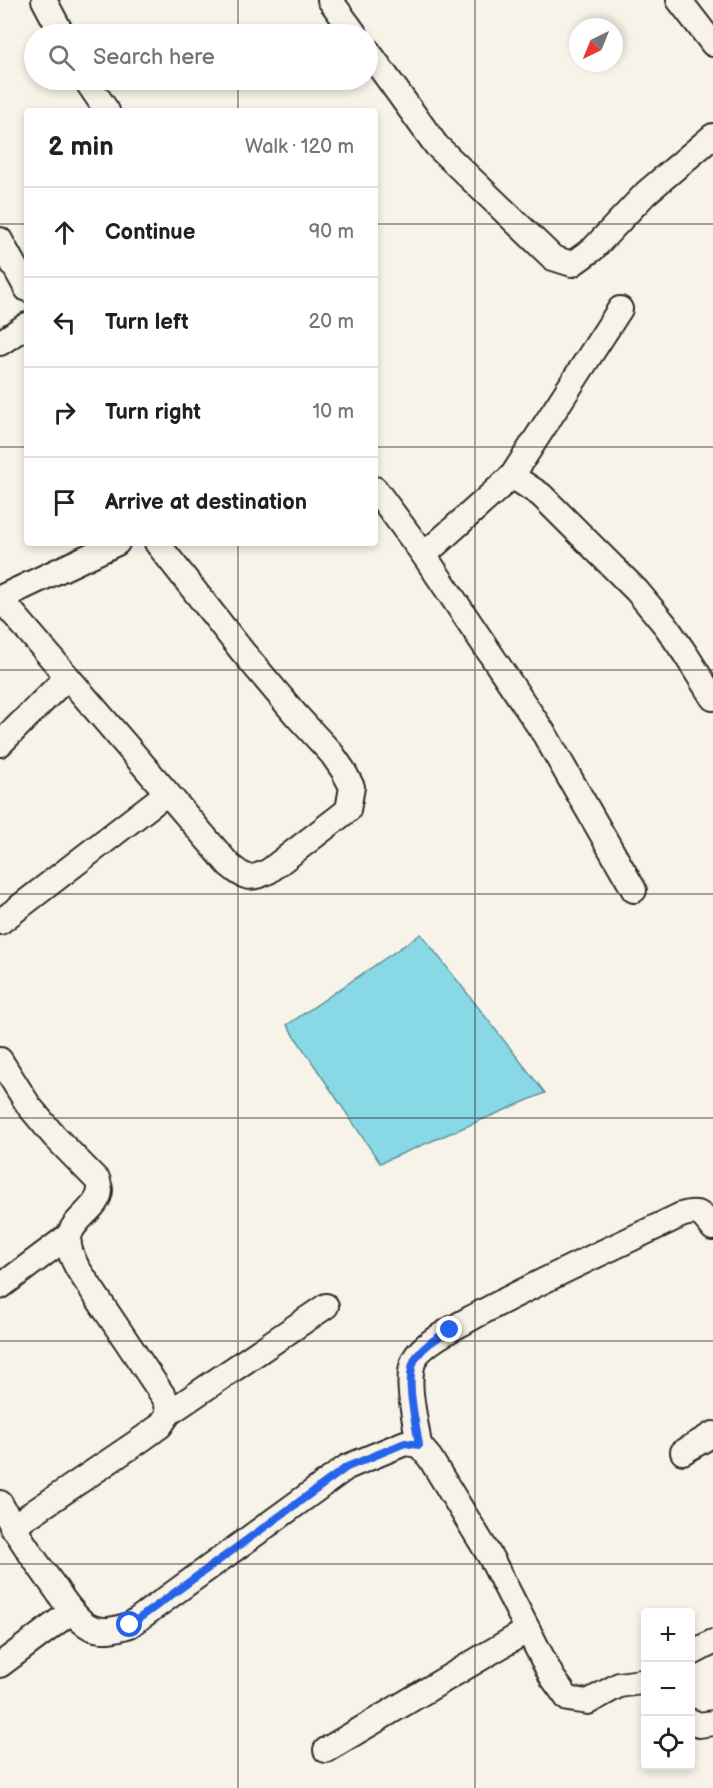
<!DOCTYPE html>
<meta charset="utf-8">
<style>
:root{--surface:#fff;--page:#f6f6f6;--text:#202124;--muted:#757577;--line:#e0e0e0}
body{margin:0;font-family:"Balsamiq Sans",sans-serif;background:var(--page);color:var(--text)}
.controls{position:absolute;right:18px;bottom:18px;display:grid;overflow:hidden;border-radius:6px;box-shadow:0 3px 9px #0003}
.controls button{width:54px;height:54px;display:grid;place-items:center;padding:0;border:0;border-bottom:2px solid var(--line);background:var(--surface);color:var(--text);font:30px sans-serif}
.compass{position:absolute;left:569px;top:18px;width:54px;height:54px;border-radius:50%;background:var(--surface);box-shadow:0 3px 9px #0003;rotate:223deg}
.stop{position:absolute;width:18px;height:18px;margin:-14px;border:4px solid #2563eb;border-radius:50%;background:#fff}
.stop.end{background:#2563eb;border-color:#fff;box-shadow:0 2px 6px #0008}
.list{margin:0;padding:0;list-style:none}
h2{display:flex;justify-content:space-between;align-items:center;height:78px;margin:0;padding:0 24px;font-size:26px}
h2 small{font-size:20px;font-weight:400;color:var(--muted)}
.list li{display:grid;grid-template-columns:39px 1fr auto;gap:18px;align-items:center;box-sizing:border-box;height:90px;padding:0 24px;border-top:2px solid var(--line)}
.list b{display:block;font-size:22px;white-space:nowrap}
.list em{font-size:20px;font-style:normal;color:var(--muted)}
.icon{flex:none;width:33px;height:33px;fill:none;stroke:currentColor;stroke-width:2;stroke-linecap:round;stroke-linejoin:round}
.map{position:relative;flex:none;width:713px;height:1788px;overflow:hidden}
.search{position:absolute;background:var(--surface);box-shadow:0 3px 9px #0003;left:24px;top:24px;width:354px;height:66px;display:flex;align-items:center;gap:15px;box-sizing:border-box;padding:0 21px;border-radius:33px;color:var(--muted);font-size:22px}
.panel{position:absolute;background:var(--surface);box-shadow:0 3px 9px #0003;left:24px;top:108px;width:354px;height:438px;border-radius:6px}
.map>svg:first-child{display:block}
.water{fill:#89d8e6;stroke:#63939b;stroke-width:1.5}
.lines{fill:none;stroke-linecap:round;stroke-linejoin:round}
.street-casing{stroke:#2b2b2b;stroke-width:28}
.street{stroke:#f7f3e8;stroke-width:24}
.route{stroke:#2563eb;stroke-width:8}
.grid{fill:none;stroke:#2b2b2b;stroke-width:1.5;stroke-opacity:0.55}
</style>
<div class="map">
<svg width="713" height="1788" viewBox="0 0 713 1788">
<rect width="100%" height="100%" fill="#f7f3e8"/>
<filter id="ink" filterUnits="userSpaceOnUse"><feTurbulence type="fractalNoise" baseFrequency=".0167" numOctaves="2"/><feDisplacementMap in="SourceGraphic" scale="12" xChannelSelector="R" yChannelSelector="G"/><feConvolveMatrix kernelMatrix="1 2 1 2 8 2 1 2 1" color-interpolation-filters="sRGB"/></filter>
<g filter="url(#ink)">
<path class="water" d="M 421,934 L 545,1093 L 380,1163 L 287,1025 Z"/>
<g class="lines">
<defs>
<g id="street">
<path d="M 44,0 L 62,34"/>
<path d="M 330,0 L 355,34"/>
<path d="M 679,0 L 713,44"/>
<path d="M 368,51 L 436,145 L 553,258 L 572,264 L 593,249 L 646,193 L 713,136"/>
<path d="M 86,80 L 107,111"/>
<path d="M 0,240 L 27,289"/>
<path d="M 0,343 L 27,325"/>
<path d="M 512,476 L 620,309"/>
<path d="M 375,489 L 424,555 L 512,476 L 541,495 L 637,591 L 666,626 L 686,655 L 713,698"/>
<path d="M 424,555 L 545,735 L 634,890"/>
<path d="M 0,598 L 229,865 C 245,878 249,881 269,871 L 348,810 L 352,787 L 343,770 L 332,754 L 296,715 L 242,651 L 157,543"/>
<path d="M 0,598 L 117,543"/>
<path d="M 0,744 L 67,677"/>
<path d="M 0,922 L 167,793"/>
<path d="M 0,1060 L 29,1106 L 54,1136 L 98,1181 C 98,1184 100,1187 100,1190 C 99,1209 71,1219 69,1238 C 67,1249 73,1259 78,1269 L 166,1400 L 169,1413 L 160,1426 L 142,1439 L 12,1527"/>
<path d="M 0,1287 L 68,1236"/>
<path d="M 169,1413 L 326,1306"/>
<path d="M 419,1445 C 416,1422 404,1379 415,1358 C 423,1343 452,1329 466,1321 C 536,1282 609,1250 681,1215 C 699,1209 702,1214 713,1228"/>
<path d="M 683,1452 L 713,1434"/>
<path d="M 0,1503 C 16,1534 35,1561 56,1589 C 64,1601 76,1620 90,1627 C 103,1633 117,1629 130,1625 L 347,1467 L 405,1443 L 419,1445 L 430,1458 L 491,1558 L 552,1677 L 568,1699 L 588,1702 L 619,1685 L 641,1682 L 646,1684"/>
<path d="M 690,1654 L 713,1642"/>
<path d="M 0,1665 L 72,1611"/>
<path d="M 690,1721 L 699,1725 L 713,1723"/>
<path d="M 326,1750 L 528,1630"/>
</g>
</defs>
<use href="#street" class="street-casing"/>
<use href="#street" class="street"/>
</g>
</g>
<g class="lines" filter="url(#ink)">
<path class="route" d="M 130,1625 L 347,1467 L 405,1443 L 419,1445 C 416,1423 403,1374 417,1356 C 426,1344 439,1337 450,1330"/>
</g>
<path class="grid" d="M 238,0 L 238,34M 475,0 L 475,1788M 238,80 L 238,111M 0,224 L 27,224M 375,224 L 713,224M 0,447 L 27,447M 375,447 L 713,447M 238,543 L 238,1788M 0,670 L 713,670M 0,894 L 713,894M 0,1118 L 713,1118M 0,1341 L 713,1341M 0,1564 L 713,1564"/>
</svg>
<div class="controls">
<button>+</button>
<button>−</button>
<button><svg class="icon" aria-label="locate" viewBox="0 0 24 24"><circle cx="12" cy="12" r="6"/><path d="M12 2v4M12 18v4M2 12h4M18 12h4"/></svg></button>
</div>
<svg class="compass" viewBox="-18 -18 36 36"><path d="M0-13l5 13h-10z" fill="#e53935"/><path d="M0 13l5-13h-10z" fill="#757577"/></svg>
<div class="stop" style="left:130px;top:1625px"></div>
<div class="stop end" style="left:450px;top:1330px"></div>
<div class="search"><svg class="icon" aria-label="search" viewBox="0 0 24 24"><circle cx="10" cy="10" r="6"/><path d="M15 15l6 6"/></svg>Search here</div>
<section class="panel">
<h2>2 min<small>Walk · 120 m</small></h2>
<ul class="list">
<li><svg class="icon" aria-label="ahead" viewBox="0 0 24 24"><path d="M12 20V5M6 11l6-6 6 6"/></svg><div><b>Continue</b></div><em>90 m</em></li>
<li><svg class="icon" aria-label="left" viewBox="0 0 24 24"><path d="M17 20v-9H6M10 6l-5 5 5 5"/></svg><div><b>Turn left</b></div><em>20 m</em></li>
<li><svg class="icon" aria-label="right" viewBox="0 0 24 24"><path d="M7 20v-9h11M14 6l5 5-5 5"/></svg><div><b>Turn right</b></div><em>10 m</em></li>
<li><svg class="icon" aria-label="arrive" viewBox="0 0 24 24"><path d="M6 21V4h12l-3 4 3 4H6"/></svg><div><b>Arrive at destination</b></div></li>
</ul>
</section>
</div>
